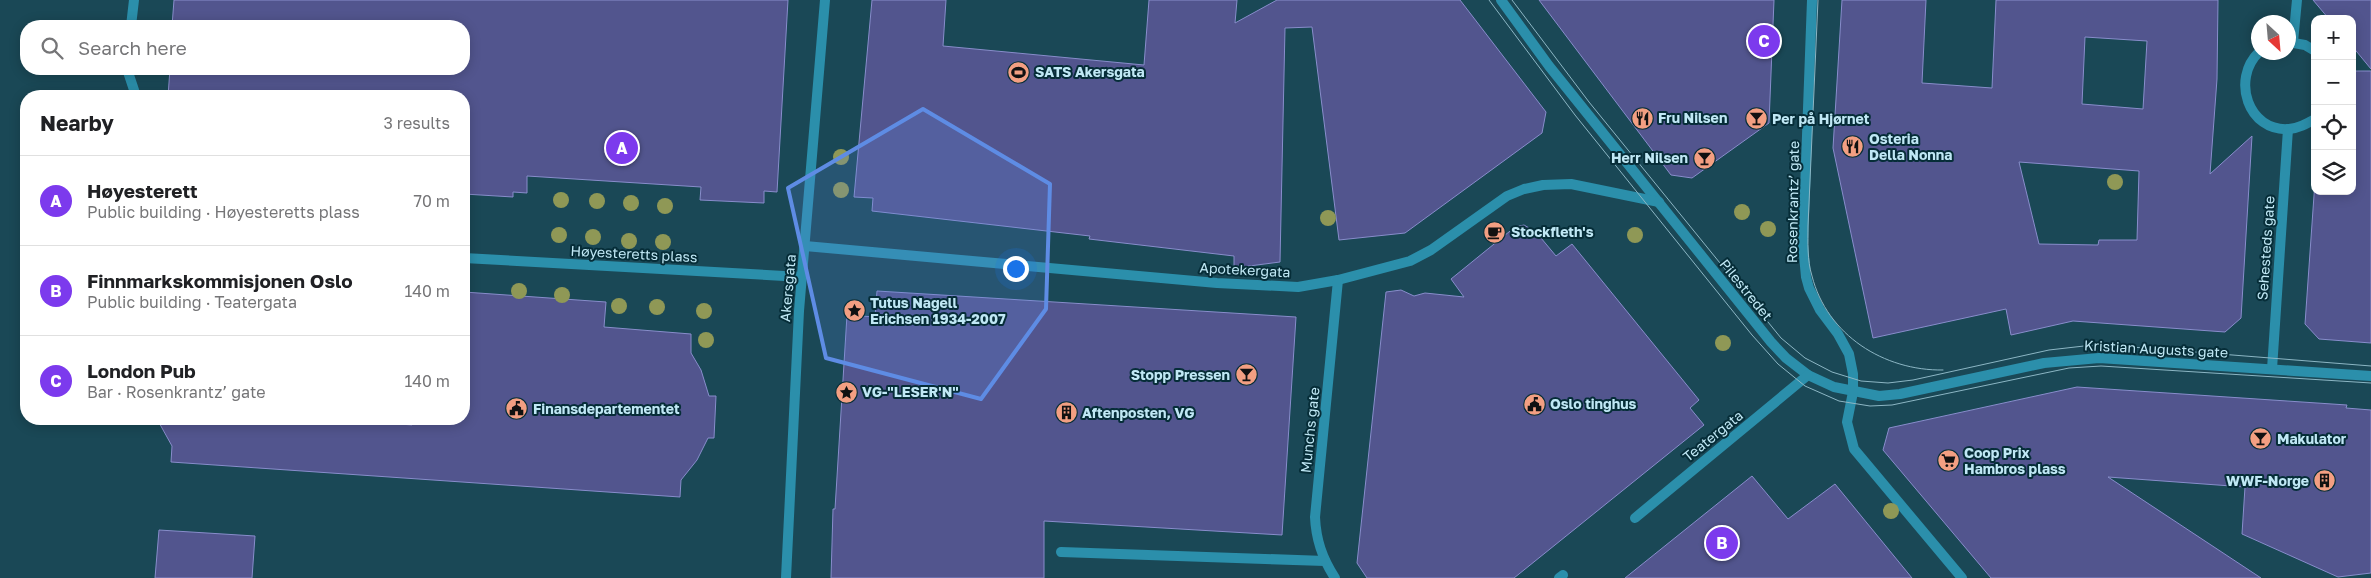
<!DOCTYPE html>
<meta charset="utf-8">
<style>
:root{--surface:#fff;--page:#f6f6f6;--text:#202124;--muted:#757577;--line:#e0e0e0;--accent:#7c3aed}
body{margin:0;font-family:"Golos Text",sans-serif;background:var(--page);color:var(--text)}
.controls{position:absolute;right:15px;top:15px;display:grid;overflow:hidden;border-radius:10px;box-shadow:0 2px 12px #0003}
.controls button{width:45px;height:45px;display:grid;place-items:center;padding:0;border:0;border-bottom:1px solid var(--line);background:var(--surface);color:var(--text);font:25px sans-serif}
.compass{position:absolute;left:2251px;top:15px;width:45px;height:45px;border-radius:50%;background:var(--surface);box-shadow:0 2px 12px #0003;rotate:154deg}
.you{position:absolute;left:1015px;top:268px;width:18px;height:18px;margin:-12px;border:4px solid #fff;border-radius:50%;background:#1a73e8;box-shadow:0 0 0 8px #1a73e833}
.badge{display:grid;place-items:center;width:32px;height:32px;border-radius:50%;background:var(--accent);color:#fff;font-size:16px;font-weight:700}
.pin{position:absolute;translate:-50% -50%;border:2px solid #fff;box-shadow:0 1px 5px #0006}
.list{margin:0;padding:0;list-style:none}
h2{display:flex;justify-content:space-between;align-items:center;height:65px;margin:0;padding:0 20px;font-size:21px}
h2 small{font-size:16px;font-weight:400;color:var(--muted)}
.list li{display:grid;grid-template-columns:32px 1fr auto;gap:15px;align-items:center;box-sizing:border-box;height:90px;padding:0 20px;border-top:1px solid var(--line)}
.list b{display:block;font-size:19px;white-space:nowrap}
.list p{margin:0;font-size:16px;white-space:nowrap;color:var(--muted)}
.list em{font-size:16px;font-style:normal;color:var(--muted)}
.icon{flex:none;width:28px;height:28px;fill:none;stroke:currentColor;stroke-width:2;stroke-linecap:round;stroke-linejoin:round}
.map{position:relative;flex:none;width:2371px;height:578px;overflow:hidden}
.search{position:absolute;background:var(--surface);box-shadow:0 2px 12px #0003;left:20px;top:20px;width:450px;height:55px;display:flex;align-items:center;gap:12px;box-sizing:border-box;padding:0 18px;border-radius:20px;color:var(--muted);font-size:19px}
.panel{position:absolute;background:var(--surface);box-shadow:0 2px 12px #0003;left:20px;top:90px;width:450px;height:335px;border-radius:20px}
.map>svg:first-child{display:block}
.building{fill:#52558e;stroke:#888dcb;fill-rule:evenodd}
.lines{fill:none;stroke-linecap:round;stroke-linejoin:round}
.street{stroke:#2b8fab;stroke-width:10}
.tram{stroke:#8cb6c4;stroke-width:1}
.tree{fill:#8f9856}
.marked{fill:#5e8ce4;fill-opacity:0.2;stroke:#5e8ce4;stroke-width:4;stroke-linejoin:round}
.labels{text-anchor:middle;stroke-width:4;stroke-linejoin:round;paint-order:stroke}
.poi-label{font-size:14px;font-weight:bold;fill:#c0e8f5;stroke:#062d38;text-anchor:start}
.street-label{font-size:14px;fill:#c0e8f5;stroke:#062d38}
</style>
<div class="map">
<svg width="2371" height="578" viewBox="0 0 2371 578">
<rect width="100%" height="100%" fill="#1a4856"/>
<g class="building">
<path d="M 174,0 L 788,0 L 777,192 L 764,191 L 764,203 L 700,200 L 701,187 L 527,176 L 527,193 L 513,192 L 513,197 L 464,194 L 464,96 L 168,96 L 170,69 L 464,69 L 464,26 L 172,26 Z"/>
<path d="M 872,0 L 946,0 L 943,46 L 1144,65 L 1149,0 L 1237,0 L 1235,23 L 1277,0 L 1460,0 L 1546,112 L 1542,133 L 1405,233 L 1339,240 L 1312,27 L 1285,28 L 1280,262 L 1234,268 L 1234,256 L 1089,239 L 1090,236 L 872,211 L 873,198 L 854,197 Z"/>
<path d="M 1539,0 L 1774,0 L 1769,123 L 1692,178 L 1671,175 Z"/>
<path d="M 1842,0 L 1926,0 L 1922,83 L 1992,88 L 1996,0 L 2218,0 L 2217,79 L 2210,174 L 2252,136 L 2241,318 L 2225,332 L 2073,321 L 2011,335 L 2006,309 L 1873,338 L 1833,148 ZM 2085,37 L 2147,41 L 2143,109 L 2082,104 ZM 2019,162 L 2139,171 L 2137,240 L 2099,240 L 2098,245 L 2039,244 Z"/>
<path d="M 2313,0 L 2371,0 L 2371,69 L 2352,46 L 2352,19 L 2329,19 Z"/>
<path d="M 2352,71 L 2371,71 L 2371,343 L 2319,339 L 2305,324 L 2315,181 L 2315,191 L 2352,191 Z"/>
<path d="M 1524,225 L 1536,232 L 1556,256 L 1572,244 L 1699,400 L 1690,408 L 1704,425 L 1514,578 L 1367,578 L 1357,563 L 1386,292 L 1401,290 L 1414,296 L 1425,293 L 1464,297 L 1451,279 L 1515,227 Z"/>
<path d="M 877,291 L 1296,317 L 1282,535 L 1044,521 L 1044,578 L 831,578 L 833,509 L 835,509 L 847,315 L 875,317 Z"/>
<path d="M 464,292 L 606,302 L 604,327 L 691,334 L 691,353 L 701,370 L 709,396 L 716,396 L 714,438 L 708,438 L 697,460 L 681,480 L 680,497 L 171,462 L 172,446 L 157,419 L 339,419 L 412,425 L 412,419 L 464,419 Z"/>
<path d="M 2077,387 L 2347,405 L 2346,408 L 2371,410 L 2371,573 L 2338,577 L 2242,534 L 2245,487 L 2108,477 L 2261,578 L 1991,578 L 1883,450 L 1889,428 Z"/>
<path d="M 1752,476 L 1788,519 L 1835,484 L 1912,578 L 1625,578 Z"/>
<path d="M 159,530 L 255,536 L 252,578 L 155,578 Z"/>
</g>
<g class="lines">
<g class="street">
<path d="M 1501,0 L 1549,66 L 1771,342 L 1786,358 L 1808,375 L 1834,387 L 1879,396 L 1900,394 L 2044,363 L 2099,358 L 2371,376"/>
<path d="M 1812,0 L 1803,244 L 1806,277 L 1809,288 L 1820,310 L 1838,334 L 1849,354 L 1853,374 L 1853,392 L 1847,422 L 1854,449 L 1962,578"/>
<path d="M 131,26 L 134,0"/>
<path d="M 2288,42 L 2305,45 L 2315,51"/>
<path d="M 2293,42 L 2297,0"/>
<path d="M 2259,52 C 2231,79 2248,132 2289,129 C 2299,128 2306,124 2315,119"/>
<path d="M 127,69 L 136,96"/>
<path d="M 805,246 L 1217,283 L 1298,287 L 1338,280 L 1410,261 L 1431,250 L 1507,196 L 1524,189 L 1543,185 L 1571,184 L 1659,202"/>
<path d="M 464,258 L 802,277"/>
<path d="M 2272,369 L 2288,129"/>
<path d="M 1635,518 L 1808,375"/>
<path d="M 1061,552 L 1325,561"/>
<path d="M 786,578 L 799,311 L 825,0"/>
<path d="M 1335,578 C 1322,558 1316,540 1315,517 L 1338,280"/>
<path d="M 1559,578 L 1563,575"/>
</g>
<g class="tram">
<path d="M 1489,0 L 1575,115 L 1752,335 L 1778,364 L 1805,386 L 1839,401 L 1870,406 L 1892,405 L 2069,368 L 2101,366 L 2371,383"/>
<path d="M 1512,0 L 1589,102 L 1781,338 L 1805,358 L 1832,372 L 1861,381 L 1888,383 L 1913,380 L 2049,350 L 2084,346 L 2119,346 L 2371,366"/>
<path d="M 1818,0 L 1808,226 C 1808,242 1807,260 1812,276 C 1827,335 1884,371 1943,370"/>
</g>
</g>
<g class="tree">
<circle cx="841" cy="157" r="8"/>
<circle cx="2115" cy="182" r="8"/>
<circle cx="841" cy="190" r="8"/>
<circle cx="561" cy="200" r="8"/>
<circle cx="597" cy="201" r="8"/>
<circle cx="631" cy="203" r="8"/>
<circle cx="665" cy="206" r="8"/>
<circle cx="1742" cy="212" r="8"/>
<circle cx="1328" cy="218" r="8"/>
<circle cx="1768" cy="229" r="8"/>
<circle cx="559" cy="235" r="8"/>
<circle cx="1635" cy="235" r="8"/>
<circle cx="593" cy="237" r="8"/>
<circle cx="629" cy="241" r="8"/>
<circle cx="663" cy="242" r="8"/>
<circle cx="519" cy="291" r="8"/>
<circle cx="562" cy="295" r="8"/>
<circle cx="619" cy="306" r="8"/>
<circle cx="657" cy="307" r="8"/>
<circle cx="704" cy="311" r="8"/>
<circle cx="706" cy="340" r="8"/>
<circle cx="1723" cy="343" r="8"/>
<circle cx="1891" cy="511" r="8"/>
</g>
<path class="marked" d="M 923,109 L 1050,184 L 1046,309 L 981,399 L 826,358 L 788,188 Z"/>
<defs>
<symbol id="stadium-disc" viewBox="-11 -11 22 22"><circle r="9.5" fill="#f39f82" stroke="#062d38"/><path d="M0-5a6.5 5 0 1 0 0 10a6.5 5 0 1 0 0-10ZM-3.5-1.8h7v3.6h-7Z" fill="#111"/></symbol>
<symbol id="restaurant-disc" viewBox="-11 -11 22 22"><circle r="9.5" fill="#f39f82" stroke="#062d38"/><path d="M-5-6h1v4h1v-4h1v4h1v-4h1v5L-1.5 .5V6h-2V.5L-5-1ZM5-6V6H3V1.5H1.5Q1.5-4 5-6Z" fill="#111"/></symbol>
<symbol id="bar-disc" viewBox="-11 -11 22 22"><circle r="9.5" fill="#f39f82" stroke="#062d38"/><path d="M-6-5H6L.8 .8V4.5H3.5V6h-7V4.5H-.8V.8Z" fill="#111"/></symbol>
<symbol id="cafe-disc" viewBox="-11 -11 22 22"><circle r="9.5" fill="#f39f82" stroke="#062d38"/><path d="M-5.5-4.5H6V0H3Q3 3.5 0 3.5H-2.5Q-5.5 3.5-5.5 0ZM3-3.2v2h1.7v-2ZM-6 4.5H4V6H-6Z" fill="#111"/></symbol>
<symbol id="sight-disc" viewBox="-11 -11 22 22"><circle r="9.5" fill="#f39f82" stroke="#062d38"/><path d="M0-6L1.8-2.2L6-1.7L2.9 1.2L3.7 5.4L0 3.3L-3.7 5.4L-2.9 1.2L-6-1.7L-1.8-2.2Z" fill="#111"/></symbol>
<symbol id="civic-disc" viewBox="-11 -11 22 22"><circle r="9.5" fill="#f39f82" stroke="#062d38"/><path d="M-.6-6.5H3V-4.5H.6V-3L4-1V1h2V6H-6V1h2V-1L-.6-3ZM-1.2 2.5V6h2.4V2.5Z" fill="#111"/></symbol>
<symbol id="building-disc" viewBox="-11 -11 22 22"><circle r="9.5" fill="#f39f82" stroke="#062d38"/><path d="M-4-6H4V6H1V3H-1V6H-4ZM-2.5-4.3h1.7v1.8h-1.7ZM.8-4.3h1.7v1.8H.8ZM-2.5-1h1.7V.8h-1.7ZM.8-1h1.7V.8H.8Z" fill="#111"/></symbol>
<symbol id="supermarket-disc" viewBox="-11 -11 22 22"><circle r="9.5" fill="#f39f82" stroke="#062d38"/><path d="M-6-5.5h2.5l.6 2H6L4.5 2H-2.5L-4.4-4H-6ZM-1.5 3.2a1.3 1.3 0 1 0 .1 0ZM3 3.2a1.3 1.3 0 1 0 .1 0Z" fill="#111"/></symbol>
</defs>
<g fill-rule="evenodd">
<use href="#stadium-disc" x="1006" y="60" width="25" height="25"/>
<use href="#restaurant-disc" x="1630" y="106" width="25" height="25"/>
<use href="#bar-disc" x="1744" y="106" width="25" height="25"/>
<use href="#restaurant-disc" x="1840" y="134" width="25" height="25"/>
<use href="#bar-disc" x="1692" y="146" width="25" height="25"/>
<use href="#cafe-disc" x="1482" y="220" width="25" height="25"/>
<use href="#sight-disc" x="842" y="298" width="25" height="25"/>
<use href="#bar-disc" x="1234" y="362" width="25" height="25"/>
<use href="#sight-disc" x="834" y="380" width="25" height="25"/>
<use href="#civic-disc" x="1522" y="392" width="25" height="25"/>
<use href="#civic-disc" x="504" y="396" width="25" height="25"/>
<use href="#building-disc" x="1054" y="400" width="25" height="25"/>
<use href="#bar-disc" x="2248" y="426" width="25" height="25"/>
<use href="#supermarket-disc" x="1936" y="448" width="25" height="25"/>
<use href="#building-disc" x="2312" y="468" width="25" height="25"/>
</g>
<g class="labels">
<g class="poi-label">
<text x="1035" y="77">SATS Akersgata</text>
<text x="1658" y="123">Fru Nilsen</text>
<text x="1772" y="124">Per på Hjørnet</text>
<text x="1869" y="144">Osteria<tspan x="1869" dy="16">Della Nonna</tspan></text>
<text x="1688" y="163" text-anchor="end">Herr Nilsen</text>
<text x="1511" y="237">Stockfleth's</text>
<text x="870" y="308">Tutus Nagell<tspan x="870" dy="16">Erichsen 1934-2007</tspan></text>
<text x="1230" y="380" text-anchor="end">Stopp Pressen</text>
<text x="862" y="397">VG-"LESER'N"</text>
<text x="1550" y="409">Oslo tinghus</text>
<text x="533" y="414">Finansdepartementet</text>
<text x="1082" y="418">Aftenposten, VG</text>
<text x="2277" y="444">Makulator</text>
<text x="1964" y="458">Coop Prix<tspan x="1964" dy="16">Hambros plass</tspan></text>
<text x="2309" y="486" text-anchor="end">WWF-Norge</text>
</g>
<g class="street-label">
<text transform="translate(1793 202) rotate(-89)" y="5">Rosenkrantz’ gate</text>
<text transform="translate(2266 248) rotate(-86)" y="5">Sehesteds gate</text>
<text transform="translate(634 254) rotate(3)" y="5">Høyesteretts plass</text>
<text transform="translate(1245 270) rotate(3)" y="5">Apotekergata</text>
<text transform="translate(788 288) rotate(-85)" y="5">Akersgata</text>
<text transform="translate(1746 290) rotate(51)" y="5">Pilestredet</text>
<text transform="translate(2156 349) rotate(3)" y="5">Kristian Augusts gate</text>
<text transform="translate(1310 430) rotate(-84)" y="5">Munchs gate</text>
<text transform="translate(1713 436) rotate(-39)" y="5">Teatergata</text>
</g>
</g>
</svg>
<div class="controls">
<button>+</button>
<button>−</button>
<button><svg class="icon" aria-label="locate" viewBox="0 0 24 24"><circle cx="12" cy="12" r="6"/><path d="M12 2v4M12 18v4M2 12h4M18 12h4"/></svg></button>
<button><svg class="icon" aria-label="layers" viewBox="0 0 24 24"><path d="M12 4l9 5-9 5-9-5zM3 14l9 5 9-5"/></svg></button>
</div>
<svg class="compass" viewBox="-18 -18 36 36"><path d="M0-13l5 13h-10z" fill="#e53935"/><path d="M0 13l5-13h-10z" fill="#757577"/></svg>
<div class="you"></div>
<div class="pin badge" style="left:622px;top:148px">A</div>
<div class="pin badge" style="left:1722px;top:543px">B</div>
<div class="pin badge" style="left:1764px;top:41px">C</div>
<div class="search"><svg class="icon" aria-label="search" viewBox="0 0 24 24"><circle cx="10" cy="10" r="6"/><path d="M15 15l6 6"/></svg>Search here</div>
<section class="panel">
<h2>Nearby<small>3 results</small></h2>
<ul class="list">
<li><span class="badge">A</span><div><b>Høyesterett</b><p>Public building · Høyesteretts plass</p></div><em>70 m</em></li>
<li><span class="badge">B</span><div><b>Finnmarkskommisjonen Oslo</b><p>Public building · Teatergata</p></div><em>140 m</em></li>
<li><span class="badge">C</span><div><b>London Pub</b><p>Bar · Rosenkrantz’ gate</p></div><em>140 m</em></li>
</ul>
</section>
</div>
